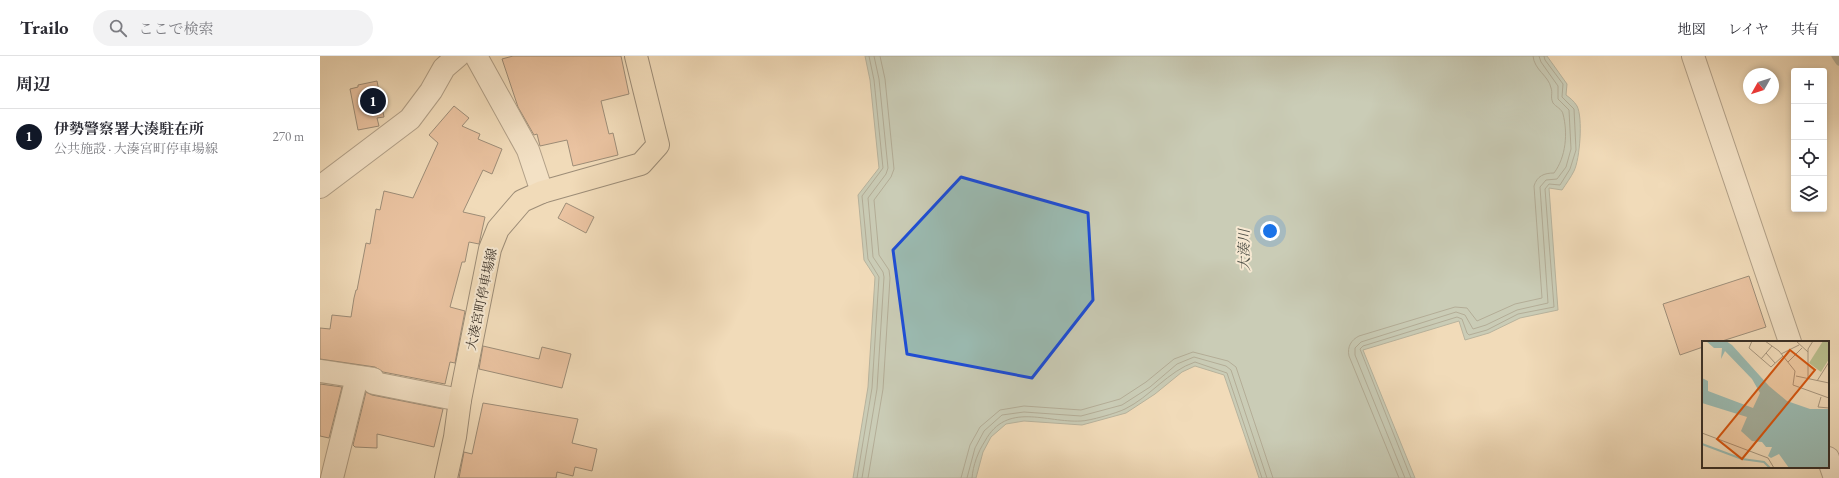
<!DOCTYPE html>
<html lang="ja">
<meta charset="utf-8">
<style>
:root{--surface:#fff;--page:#f2f2f3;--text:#2b2b33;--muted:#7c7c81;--line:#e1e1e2;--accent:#111827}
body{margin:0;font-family:"EB Garamond","Noto Serif JP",serif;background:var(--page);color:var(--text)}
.controls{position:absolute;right:12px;top:12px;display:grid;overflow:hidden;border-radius:4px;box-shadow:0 2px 6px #0003}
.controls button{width:36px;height:36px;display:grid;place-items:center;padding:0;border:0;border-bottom:1px solid var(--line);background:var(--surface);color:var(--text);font:20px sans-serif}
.compass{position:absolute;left:1423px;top:12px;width:36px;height:36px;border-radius:50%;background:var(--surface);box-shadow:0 2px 6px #0003;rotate:231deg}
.you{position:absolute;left:950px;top:175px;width:14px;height:14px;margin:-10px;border:3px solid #fff;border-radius:50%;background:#1a73e8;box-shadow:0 0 0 6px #1a73e833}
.badge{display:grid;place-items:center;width:26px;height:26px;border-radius:50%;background:var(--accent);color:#fff;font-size:13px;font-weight:700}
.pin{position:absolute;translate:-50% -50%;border:2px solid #fff;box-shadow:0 1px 4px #0006}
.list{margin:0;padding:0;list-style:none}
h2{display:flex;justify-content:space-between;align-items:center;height:52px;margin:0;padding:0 16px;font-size:17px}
h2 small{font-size:13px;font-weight:400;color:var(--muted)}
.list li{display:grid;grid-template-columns:26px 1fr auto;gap:12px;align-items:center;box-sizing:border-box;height:56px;padding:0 16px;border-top:1px solid var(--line)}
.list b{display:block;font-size:15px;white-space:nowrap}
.list p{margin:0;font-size:13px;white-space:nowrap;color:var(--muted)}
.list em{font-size:13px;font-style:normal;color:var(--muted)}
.icon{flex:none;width:22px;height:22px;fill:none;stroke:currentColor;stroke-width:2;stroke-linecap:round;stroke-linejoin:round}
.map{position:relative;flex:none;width:1519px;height:422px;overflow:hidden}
header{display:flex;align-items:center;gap:24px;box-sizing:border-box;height:56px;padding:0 20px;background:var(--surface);border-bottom:1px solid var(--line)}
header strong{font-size:19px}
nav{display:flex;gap:22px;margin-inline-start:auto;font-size:14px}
.search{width:280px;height:36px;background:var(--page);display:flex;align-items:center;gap:10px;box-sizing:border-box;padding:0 14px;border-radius:22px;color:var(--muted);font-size:15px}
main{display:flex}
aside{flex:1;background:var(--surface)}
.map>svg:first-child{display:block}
.water{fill:#9bbbb2;stroke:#73837a}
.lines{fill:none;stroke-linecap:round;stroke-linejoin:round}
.shore{stroke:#6a756c;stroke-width:1}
.stream{stroke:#73837a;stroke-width:7}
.building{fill:#e3a683;stroke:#382f26}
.minor-casing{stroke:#665a4b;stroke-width:24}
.major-casing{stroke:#382f26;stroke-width:24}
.minor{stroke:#f6e8d2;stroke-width:22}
.major{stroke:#f1dbb9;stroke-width:22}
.marked{fill:none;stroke:#1d4ed8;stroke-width:3;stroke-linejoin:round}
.labels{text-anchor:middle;stroke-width:4;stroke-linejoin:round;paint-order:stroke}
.street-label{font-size:13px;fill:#382f26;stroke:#f6e8d2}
.water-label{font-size:14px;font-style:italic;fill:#515249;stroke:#f6e8d2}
.inset-river{fill:none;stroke:#9bbbb2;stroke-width:2}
.inset-road{fill:none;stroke:#a7967e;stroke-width:1}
.view{fill:#d6550f;fill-opacity:0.15;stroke:#d6550f;stroke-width:2}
.inset-edge{fill:none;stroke:#382f26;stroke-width:2}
</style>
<header>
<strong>Trailo</strong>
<div class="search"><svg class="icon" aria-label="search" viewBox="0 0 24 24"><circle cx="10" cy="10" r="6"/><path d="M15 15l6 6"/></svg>ここで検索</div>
<nav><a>地図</a><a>レイヤ</a><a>共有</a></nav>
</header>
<main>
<aside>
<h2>周辺<small></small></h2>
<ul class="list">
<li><span class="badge">1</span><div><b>伊勢警察署大湊駐在所</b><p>公共施設 · 大湊宮町停車場線</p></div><em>270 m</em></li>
</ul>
</aside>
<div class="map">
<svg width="1519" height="422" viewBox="0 0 1519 422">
<rect width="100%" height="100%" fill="#f1dbb9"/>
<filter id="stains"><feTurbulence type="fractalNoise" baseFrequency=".005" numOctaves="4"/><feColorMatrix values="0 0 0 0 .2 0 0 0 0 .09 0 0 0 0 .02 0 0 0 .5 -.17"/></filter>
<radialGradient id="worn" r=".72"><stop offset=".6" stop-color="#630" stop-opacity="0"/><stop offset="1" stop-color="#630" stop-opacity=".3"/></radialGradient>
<path class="water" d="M 545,0 L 1227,0 L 1247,28 L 1246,39 C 1250,42 1254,45 1257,50 C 1263,61 1260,103 1254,115 C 1251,121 1246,128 1242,134 L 1229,132 L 1238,254 L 1200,262 L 1169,277 L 1145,284 L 1139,265 L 1043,294 L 1095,422 L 939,422 L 904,319 L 875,310 L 862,316 L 835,338 L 806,357 L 762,369 L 704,365 L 686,368 L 671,381 L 663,396 L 656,422 L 533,422 L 548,331 L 555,221 L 544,204 L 538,139 L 559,112 L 550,24 Z"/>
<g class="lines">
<g class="shore">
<path d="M 537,422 L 552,332 L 559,221 L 548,203 L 542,140 L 563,112 L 554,24 L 549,0"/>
<path d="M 542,422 L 557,333 L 564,221 L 563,216 L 553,201 L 548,142 L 566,118 L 568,112 L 559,23 L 554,0"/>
<path d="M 548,422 L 563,333 L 570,222 L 569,214 L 559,199 L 554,144 L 571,121 L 574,113 L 565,23 L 560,0"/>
<path d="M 641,422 L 650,389 L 660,371 L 680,354 L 704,350 L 761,354 L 800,343 L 826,326 L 854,303 L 873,296 L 908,305 L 916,311 L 953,422"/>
<path d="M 647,422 L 655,392 L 664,375 L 682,359 L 704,356 L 761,360 L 802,349 L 830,331 L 857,308 L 874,301 L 906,310 L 911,314 L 947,422"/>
<path d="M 652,422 C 653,409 658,396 665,385 C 687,345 726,367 761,365 C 769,365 797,357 805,353 C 830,341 848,315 875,306 L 907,317 L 942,422"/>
<path d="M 1079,422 L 1029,300 C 1027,291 1031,284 1039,280 L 1135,251 L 1147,252 L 1157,265 L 1195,248 L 1222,242 L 1214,130 C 1217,120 1224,117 1234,117 C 1246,101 1248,77 1243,58 C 1242,53 1236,51 1233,47 C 1230,41 1233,37 1231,32 C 1229,20 1214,14 1213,0"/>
<path d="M 1085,422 L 1035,299 L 1035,292 L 1041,286 L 1136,256 L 1145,259 L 1153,273 L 1166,269 L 1197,254 L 1228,247 L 1220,131 L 1226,124 L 1237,123 L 1246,111 L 1251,93 L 1249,54 L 1238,43 L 1238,30 L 1221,6 L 1219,0"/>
<path d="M 1091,422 L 1040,293 L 1043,290 L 1137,261 L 1142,263 L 1147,277 L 1149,279 L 1167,274 L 1198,258 L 1234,251 L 1225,133 L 1229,128 L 1240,129 L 1250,113 L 1256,94 L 1254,53 L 1242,41 L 1243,28 L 1225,4 L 1224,0"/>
</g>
<path class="stream" d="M 1515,0 L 1519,6"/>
</g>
<g class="building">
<path d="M 193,0 L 301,0 L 309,38 L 281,45 L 289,78 L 293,77 L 298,99 L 253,110 L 247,84 L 220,90 L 217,78 L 214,79 L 198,51 L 182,3 Z"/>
<path d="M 57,25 L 64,61 L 57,62 L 59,70 L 38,74 L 30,33 L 38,31 L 38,29 Z"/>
<path d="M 134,50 L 149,62 L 142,70 L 160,78 L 158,83 L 182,93 L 172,118 L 163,114 L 143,156 L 165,161 L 159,188 L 149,186 L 145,206 L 142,206 L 130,251 L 145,255 L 135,307 L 130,306 L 125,328 L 63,316 L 55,311 L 0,303 L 0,272 L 10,273 L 12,259 L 31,261 L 34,242 L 36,234 L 37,234 L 46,187 L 50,188 L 56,153 L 60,154 L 64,135 L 93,142 L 118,87 L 109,79 Z"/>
<path d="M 246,147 L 274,161 L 266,177 L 238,162 Z"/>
<path d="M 1429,220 L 1446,271 L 1399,286 L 1383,286 L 1383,291 L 1360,299 L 1343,248 Z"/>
<path d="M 163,290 L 219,303 L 222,291 L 251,298 L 242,332 L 159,313 Z"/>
<path d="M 0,328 L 22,331 L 9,382 L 0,380 Z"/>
<path d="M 46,336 L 52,339 L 123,353 L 114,391 L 57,378 L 57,392 L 35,391 L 33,389 Z"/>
<path d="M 163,347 L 258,363 L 252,387 L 277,393 L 272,415 L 255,411 L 253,420 L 237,416 L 236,422 L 139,422 L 144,396 L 152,398 Z"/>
</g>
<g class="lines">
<defs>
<g id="minor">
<path d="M 156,0 L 208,94 L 222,136"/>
<path d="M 1373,0 L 1470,286"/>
<path d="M 0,131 L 90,63 L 111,35 L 124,12 L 138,0"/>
<path d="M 0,315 L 53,323 L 54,327 L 140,344"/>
<path d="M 1508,402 L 1515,422"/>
<path d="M 12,422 L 37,321"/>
</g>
<path id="major" d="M 126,422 L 135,381 L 140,344 L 170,193 L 178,173 L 202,145 L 222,136 L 321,108 L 338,89 L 316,0"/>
</defs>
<use href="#minor" class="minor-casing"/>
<use href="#major" class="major-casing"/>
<use href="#minor" class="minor"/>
<use href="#major" class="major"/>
</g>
<path d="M0 0H1519V422H0ZM 641,121 L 768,157 L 773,244 L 712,322 L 587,298 L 573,194 Z" fill="#f1dbb9" fill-opacity=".55" fill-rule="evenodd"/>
<path class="marked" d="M 641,121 L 768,157 L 773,244 L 712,322 L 587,298 L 573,194 Z"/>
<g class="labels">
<g class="street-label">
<text transform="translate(161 243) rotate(-78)" y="5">大湊宮町停車場線</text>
</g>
<g class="water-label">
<text transform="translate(924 194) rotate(-91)" y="5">大湊川</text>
</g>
</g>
<g transform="translate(1382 285)">
<rect width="127" height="127" fill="#f1dbb9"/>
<path d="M 121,0 L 127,0 L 127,18 L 119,31 L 107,22 Z" fill="#bac08f"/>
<path d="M 4,0 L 24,0 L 30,4 L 67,45 L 85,60 L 108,68 L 127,68 L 127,127 L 87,127 L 77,113 L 69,117 L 66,115 L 70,106 L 64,106 L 60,101 L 50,100 L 39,90 L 45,76 L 0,62 L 0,37 L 6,40 L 6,50 L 51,67 L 58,52 L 50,38 L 23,10 L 19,18 L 20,7 L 12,7 Z" fill="#9bbbb2"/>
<path class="inset-river" d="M 0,103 L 40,118 L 62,121 L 68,127"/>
<path class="inset-road" d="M 50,0 L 47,7 L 69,26 L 81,15M 63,0 L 77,10 L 93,30 L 91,44 L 127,57M 94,0 L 106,11M 64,12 L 73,22M 79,13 L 97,4M 59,18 L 70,5M 86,21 L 100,7M 94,35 L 127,42M 106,38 L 106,8 L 111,0M 115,40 L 127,21M 119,56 L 116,66 L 127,67M 0,92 L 66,117 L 72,127"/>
<path class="view" d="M 88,9 L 113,29 L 40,118 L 15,98 Z"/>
<rect width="127" height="127" class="inset-edge"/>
</g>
<rect width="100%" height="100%" filter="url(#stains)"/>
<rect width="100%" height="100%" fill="url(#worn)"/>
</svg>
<div class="controls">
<button>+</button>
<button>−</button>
<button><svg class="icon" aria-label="locate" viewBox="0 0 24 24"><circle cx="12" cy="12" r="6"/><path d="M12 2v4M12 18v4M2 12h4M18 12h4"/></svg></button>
<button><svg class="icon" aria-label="layers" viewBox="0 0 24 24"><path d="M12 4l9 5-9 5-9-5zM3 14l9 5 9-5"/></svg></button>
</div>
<svg class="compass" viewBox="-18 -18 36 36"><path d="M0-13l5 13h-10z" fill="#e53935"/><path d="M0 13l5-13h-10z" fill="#7c7c81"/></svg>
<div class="you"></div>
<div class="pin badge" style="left:53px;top:45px">1</div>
</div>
</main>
